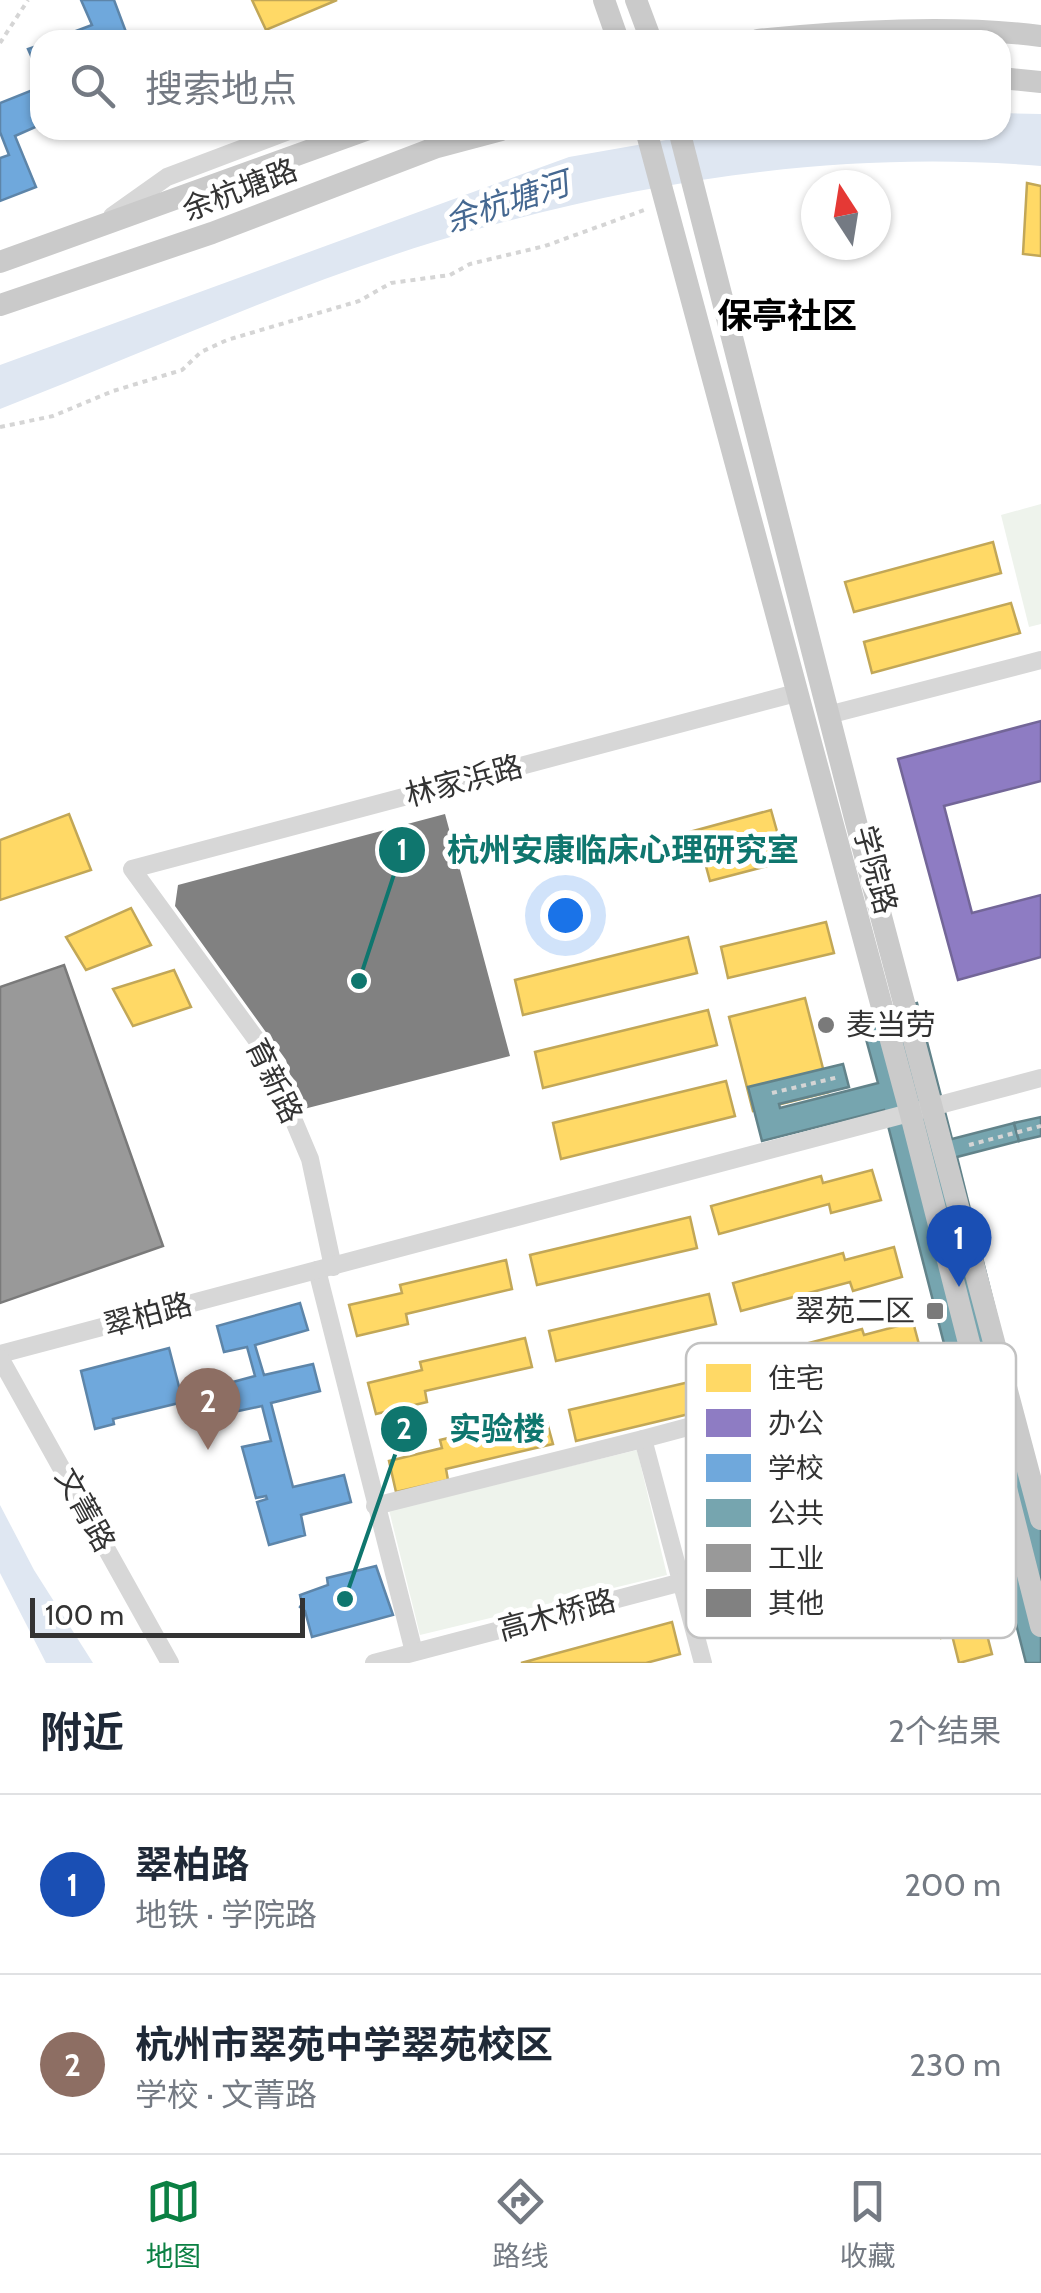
<!DOCTYPE html>
<html lang="zh">
<meta charset="utf-8">
<style>
:root{--surface:#fff;--page:#f2f2f3;--text:#1f2937;--muted:#747a83;--line:#e0e1e3;--accent:#0b8043}
body{margin:0;font-family:Cabin,"Noto Sans SC",sans-serif;background:var(--page);color:var(--text)}
.compass{position:absolute;left:801px;top:170px;width:90px;height:90px;border-radius:50%;background:var(--surface);box-shadow:0 2px 8px #0004;rotate:348deg}
.scale{position:absolute;left:30px;bottom:25px;width:275px;box-sizing:border-box;padding-left:10px;border:5px solid #333;border-top:0;font-size:28px;line-height:35px;white-space:nowrap;color:#333;-webkit-text-stroke:8px #fff;paint-order:stroke}
.you{position:absolute;left:565px;top:915px;width:35px;height:35px;margin:-25px;border:8px solid #fff;border-radius:50%;background:#1a73e8;box-shadow:0 0 0 15px #1a73e833}
.badge{display:grid;place-items:center;width:65px;height:65px;border-radius:50%;background:var(--accent);color:#fff;font-size:32px;font-weight:700}
.pin{position:absolute;translate:-50% -82px;filter:drop-shadow(0 2px 5px #0008)}
.pin::after{content:'';position:absolute;top:52px;width:35px;height:30px;background:inherit;clip-path:polygon(0 0,100% 0,50% 100%)}
.list{margin:0;padding:0;list-style:none}
h2{display:flex;justify-content:space-between;align-items:center;height:130px;margin:0;padding:0 40px;font-size:42px}
h2 small{font-size:32px;font-weight:400;color:var(--muted)}
.list li{display:grid;grid-template-columns:65px 1fr auto;gap:30px;align-items:center;box-sizing:border-box;height:180px;padding:0 40px;border-top:2px solid var(--line)}
.list b{display:block;font-size:38px;white-space:nowrap}
.list p{margin:0;font-size:32px;white-space:nowrap;color:var(--muted)}
.list em{font-size:32px;font-style:normal;color:var(--muted)}
.icon{flex:none;width:55px;height:55px;fill:none;stroke:currentColor;stroke-width:2;stroke-linecap:round;stroke-linejoin:round}
.map{position:relative;flex:none;width:1041px;height:1663px;overflow:hidden}
.search{position:absolute;background:var(--surface);box-shadow:0 2px 8px #0004;left:30px;right:30px;top:30px;height:110px;display:flex;align-items:center;gap:25px;box-sizing:border-box;padding:0 35px;border-radius:30px;color:var(--muted);font-size:38px}
.sheet{height:490px;background:var(--surface)}
nav{display:flex;justify-content:space-around;align-items:center;box-sizing:border-box;height:140px;border-top:2px solid var(--line);background:var(--surface);font-size:28px;color:var(--muted)}
nav a{display:grid;justify-items:center;gap:5px}
nav .on{color:var(--accent)}
.map>svg:first-child{display:block}
.green{fill:#eef3ec}
.water{fill:#dfe7f2}
.homes{fill:#ffd966;stroke:#c2a757;stroke-width:2.5}
.offices{fill:#8e7cc3;stroke:#736698;stroke-width:2.5}
.schools{fill:#6fa8dc;stroke:#5d85a9;stroke-width:2.5}
.public{fill:#76a5af;stroke:#62838a;stroke-width:2.5}
.industry{fill:#999;stroke:#7a7a7a;stroke-width:2.5}
.building{fill:#818181}
.lines{fill:none;stroke-linecap:round;stroke-linejoin:round}
.path{stroke:#d5d5d5;stroke-width:4;stroke-dasharray:5 5;stroke-linecap:butt}
.minor{stroke:#d7d7d7;stroke-width:18}
.major{stroke:#cacaca;stroke-width:22}
.poi-dot{fill:#7a7a7a;stroke:#fff;stroke-width:4}
.labels{text-anchor:middle;stroke-width:10;stroke-linejoin:round;paint-order:stroke}
.street-label{font-size:30px;fill:#333;stroke:#fff}
.poi-label{font-size:30px;fill:#333;stroke:#fff;text-anchor:start}
.water-label{font-size:32px;font-style:italic;fill:#456891;stroke:#fff}
.quarter-label{font-size:35px;font-weight:bold;fill:#000;stroke:#fff}
.key{fill:#fff;stroke:#c2c2c2;stroke-width:2.5}
.key-label{font-size:28px;fill:#333}
.leader{fill:none;stroke:#0f766e;stroke-width:4}
.callout-dot{fill:#0f766e;stroke:#fff;stroke-width:4}
.mark-label{font-size:30px;text-anchor:middle;font-weight:bold;fill:#fff}
.callout-label{font-size:32px;text-anchor:middle;font-weight:bold;fill:#0f766e;stroke:#fff;stroke-width:10;stroke-linejoin:round;paint-order:stroke}
</style>
<div class="map">
<svg width="1041" height="1663" viewBox="0 0 1041 1663">
<rect width="100%" height="100%" fill="#fff"/>
<g class="green">
<path d="M 1041,504 L 1041,624 L 1029,627 L 1001,515 Z"/>
<path d="M 637,1450 L 667,1575 L 420,1635 L 389,1510 Z"/>
</g>
<g class="water">
<path d="M 1001,113 L 1041,114 L 1041,166 C 837,149 633,182 437,241 C 288,287 145,352 0,409 L 0,365 L 569,157 L 723,130 L 1001,130 Z"/>
<path d="M 0,1505 L 34,1570 L 93,1663 L 46,1663 L 0,1573 Z"/>
</g>
<g class="homes">
<path d="M 252,0 L 337,0 L 266,30 Z"/>
<path d="M 1027,183 L 1041,186 L 1041,256 L 1023,254 Z"/>
<path d="M 993,542 L 1001,573 L 854,612 L 845,582 Z"/>
<path d="M 1011,603 L 1020,633 L 872,673 L 864,642 Z"/>
<path d="M 771,810 L 780,842 L 770,844 L 775,864 L 710,881 L 704,859 L 694,861 L 686,833 Z"/>
<path d="M 69,814 L 91,870 L 0,900 L 0,840 Z"/>
<path d="M 131,908 L 151,945 L 86,970 L 66,937 Z"/>
<path d="M 826,922 L 834,953 L 728,978 L 721,947 Z"/>
<path d="M 688,937 L 697,973 L 523,1015 L 515,980 Z"/>
<path d="M 174,970 L 191,1007 L 133,1026 L 113,989 Z"/>
<path d="M 805,998 L 829,1092 L 753,1111 L 729,1017 Z"/>
<path d="M 708,1010 L 717,1045 L 543,1088 L 535,1052 Z"/>
<path d="M 726,1081 L 735,1116 L 561,1159 L 553,1123 Z"/>
<path d="M 872,1170 L 881,1200 L 831,1213 L 829,1204 L 719,1234 L 711,1206 L 821,1176 L 823,1183 Z"/>
<path d="M 690,1217 L 697,1248 L 537,1285 L 530,1255 Z"/>
<path d="M 894,1247 L 902,1277 L 853,1291 L 850,1282 L 741,1311 L 733,1283 L 843,1253 L 845,1260 Z"/>
<path d="M 506,1260 L 512,1289 L 406,1314 L 408,1324 L 357,1336 L 349,1305 L 402,1293 L 400,1285 Z"/>
<path d="M 709,1294 L 716,1324 L 556,1361 L 549,1331 Z"/>
<path d="M 913,1322 L 921,1352 L 872,1366 L 869,1357 L 760,1386 L 752,1358 L 862,1329 L 864,1335 Z"/>
<path d="M 525,1338 L 532,1367 L 425,1391 L 427,1402 L 376,1414 L 368,1383 L 422,1370 L 420,1362 Z"/>
<path d="M 728,1373 L 735,1403 L 576,1441 L 569,1410 Z"/>
<path d="M 545,1415 L 553,1444 L 446,1469 L 448,1480 L 396,1492 L 389,1461 L 442,1448 L 440,1440 Z"/>
<path d="M 991,1602 L 996,1624 L 985,1627 L 992,1654 L 959,1663 L 952,1635 L 941,1638 L 936,1616 Z"/>
<path d="M 672,1622 L 680,1654 L 646,1663 L 521,1663 Z"/>
</g>
<path class="offices" d="M 1041,721 L 1041,781 L 944,806 L 972,913 L 1041,895 L 1041,957 L 958,980 L 898,759 Z"/>
<g class="schools">
<path d="M 81,0 L 114,0 L 129,40 L 52,40 L 92,25 Z"/>
<path d="M 40,45 L 40,76 L 28,49 Z"/>
<path d="M 40,87 L 40,125 L 15,136 L 36,187 L 0,201 L 0,158 L 9,155 L 0,132 L 0,103 Z"/>
<path d="M 300,1303 L 308,1330 L 255,1345 L 264,1375 L 313,1364 L 320,1391 L 271,1403 L 293,1487 L 344,1475 L 351,1502 L 301,1515 L 305,1535 L 269,1545 L 257,1502 L 267,1499 L 266,1496 L 256,1498 L 242,1447 L 271,1441 L 262,1406 L 229,1413 L 222,1385 L 255,1376 L 247,1347 L 224,1352 L 217,1326 Z"/>
<path d="M 169,1348 L 183,1402 L 113,1419 L 114,1424 L 95,1429 L 81,1371 Z"/>
<path d="M 376,1566 L 393,1615 L 312,1637 L 305,1611 L 300,1607 L 302,1604 L 300,1595 L 328,1585 L 327,1578 Z"/>
</g>
<g class="public">
<path d="M 917,1003 L 952,1139 L 1014,1123 L 1019,1141 L 957,1157 L 1041,1495 L 1041,1663 L 1026,1663 L 884,1110 L 762,1141 L 748,1087 L 843,1064 L 849,1087 L 779,1104 L 780,1108 L 878,1083 L 860,1017 Z"/>
<path d="M 1041,1117 L 1041,1136 L 1019,1141 L 1014,1123 Z"/>
</g>
<path class="industry" d="M 64,965 L 163,1246 L 0,1303 L 0,987 Z"/>
<path class="building" d="M 445,814 L 510,1056 L 300,1110 L 286,1060 L 175,906 L 178,885 Z"/>
<g class="lines">
<g class="path">
<path d="M 0,43 L 28,0"/>
<path d="M 0,427 L 53,416 L 113,391 L 182,370 L 201,352 L 227,340 L 359,301 L 391,283 L 450,275 L 470,264 L 545,246 L 647,209"/>
<path d="M 772,1093 L 839,1077"/>
<path d="M 969,1145 L 1041,1126"/>
</g>
<g class="minor">
<path d="M 112,216 L 167,177 L 291,130"/>
<path d="M 828,715 L 1041,660"/>
<path d="M 333,1267 L 310,1159 L 264,1050 L 132,869 L 796,693"/>
<path d="M 317,1270 L 414,1652"/>
<path d="M 0,1354 L 1041,1078"/>
<path d="M 0,1358 L 170,1663"/>
<path d="M 643,1439 L 703,1663"/>
<path d="M 375,1506 L 643,1439 L 972,1351"/>
<path d="M 374,1663 L 682,1582"/>
</g>
<g class="major">
<path d="M 604,0 L 618,40"/>
<path d="M 636,0 L 651,40"/>
<path d="M 758,40 C 844,31 956,25 1041,36"/>
<path d="M 1001,78 L 1041,82"/>
<path d="M 646,130 L 910,1111 L 1041,1626"/>
<path d="M 679,130 L 856,822 L 1041,1519"/>
<path d="M 0,262 L 366,130"/>
<path d="M 0,305 L 212,233 L 437,147 L 501,130"/>
</g>
</g>
<g class="poi-dot">
<circle cx="826" cy="1025" r="10"/>
<rect x="925" y="1301" width="20" height="20" rx="5"/>
</g>
<g class="labels">
<g class="street-label">
<text transform="translate(240 190) rotate(-21)" y="10">余杭塘路</text>
<text transform="translate(464 781) rotate(-15)" y="10">林家浜路</text>
<text transform="translate(875 870) rotate(75)" y="10">学院路</text>
<text transform="translate(274 1081) rotate(64)" y="10">育新路</text>
<text transform="translate(148 1315) rotate(-15)" y="10">翠柏路</text>
<text transform="translate(85 1510) rotate(61)" y="10">文菁路</text>
<text transform="translate(557 1615) rotate(-15)" y="10">高木桥路</text>
</g>
<g class="poi-label">
<text x="846" y="1035">麦当劳</text>
<text x="915" y="1321" text-anchor="end">翠苑二区</text>
</g>
<g class="water-label">
<text transform="translate(507 202) rotate(-18)" y="11">余杭塘河</text>
</g>
<g class="quarter-label">
<text x="787" y="328">保亭社区</text>
</g>
</g>
<rect x="686" y="1343" width="330" height="295" rx="15" class="key"/>
<rect x="706" y="1364" width="45" height="28" fill="#ffd966"/>
<rect x="706" y="1409" width="45" height="28" fill="#8e7cc3"/>
<rect x="706" y="1454" width="45" height="28" fill="#6fa8dc"/>
<rect x="706" y="1499" width="45" height="28" fill="#76a5af"/>
<rect x="706" y="1544" width="45" height="28" fill="#999"/>
<rect x="706" y="1589" width="45" height="28" fill="#818181"/>
<g class="key-label">
<text x="768" y="1388">住宅</text>
<text x="768" y="1433">办公</text>
<text x="768" y="1478">学校</text>
<text x="768" y="1523">公共</text>
<text x="768" y="1568">工业</text>
<text x="768" y="1613">其他</text>
</g>
<path class="leader" d="M359 981L402 850M345 1599L404 1429"/>
<g class="callout-dot">
<circle cx="359" cy="981" r="10"/>
<circle cx="345" cy="1599" r="10"/>
<circle cx="402" cy="850" r="25"/>
<circle cx="404" cy="1429" r="25"/>
</g>
<g class="mark-label">
<text x="402" y="860">1</text>
<text x="404" y="1439">2</text>
</g>
<g class="callout-label">
<text x="623" y="861">杭州安康临床心理研究室</text>
<text x="497" y="1440">实验楼</text>
</g>
</svg>
<svg class="compass" viewBox="-18 -18 36 36"><path d="M0-13l5 13h-10z" fill="#e53935"/><path d="M0 13l5-13h-10z" fill="#747a83"/></svg>
<div class="scale">100 m</div>
<div class="you"></div>
<div class="pin badge" style="left:959px;top:1287px;background:#1a4fb4">1</div>
<div class="pin badge" style="left:208px;top:1450px;background:#8d6e63">2</div>
<div class="search"><svg class="icon" aria-label="search" viewBox="0 0 24 24"><circle cx="10" cy="10" r="6"/><path d="M15 15l6 6"/></svg>搜索地点</div>
</div>
<section class="sheet">
<h2>附近<small>2个结果</small></h2>
<ul class="list">
<li><span class="badge" style="background:#1a4fb4">1</span><div><b>翠柏路</b><p>地铁 · 学院路</p></div><em>200 m</em></li>
<li><span class="badge" style="background:#8d6e63">2</span><div><b>杭州市翠苑中学翠苑校区</b><p>学校 · 文菁路</p></div><em>230 m</em></li>
</ul>
</section>
<nav>
<a class="on"><svg class="icon" aria-label="map" viewBox="0 0 24 24"><path d="M3 6l6-2 6 2 6-2v14l-6 2-6-2-6 2zM9 4v14M15 6v14"/></svg>地图</a>
<a><svg class="icon" aria-label="directions" viewBox="0 0 24 24"><path d="M12 3l9 9-9 9-9-9zM9 14v-3h6M13 9l2 2-2 2"/></svg>路线</a>
<a><svg class="icon" aria-label="saved" viewBox="0 0 24 24"><path d="M7 4h10v16l-5-4-5 4z"/></svg>收藏</a>
</nav>
